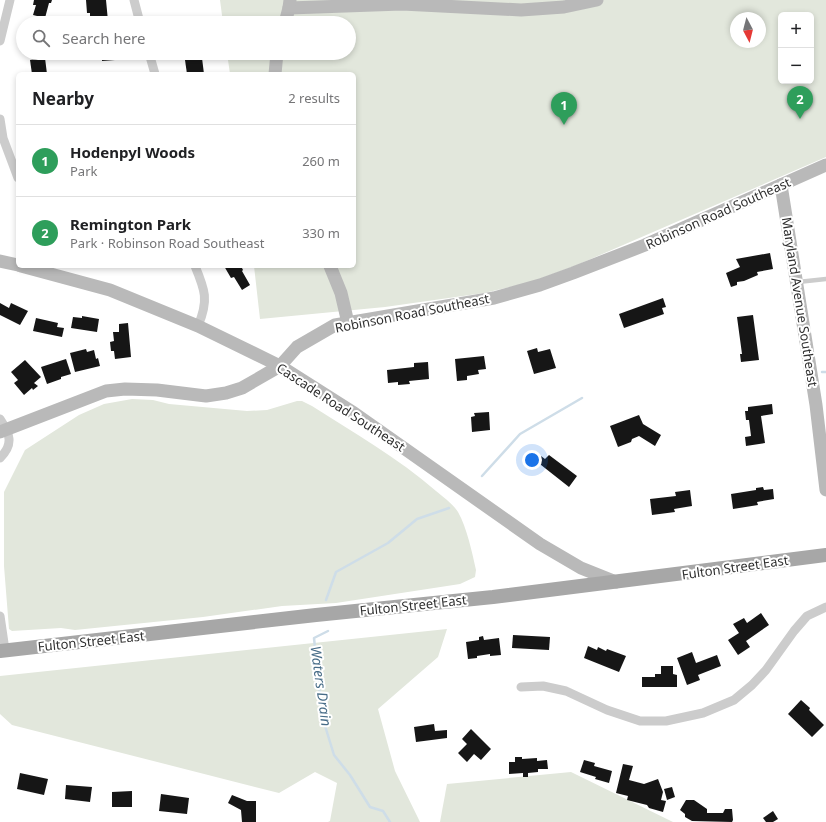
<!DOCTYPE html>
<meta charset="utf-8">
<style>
:root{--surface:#fff;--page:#f6f6f6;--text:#202124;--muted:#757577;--line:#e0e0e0;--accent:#d93025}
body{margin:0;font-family:"Noto Sans",sans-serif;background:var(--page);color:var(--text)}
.controls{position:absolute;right:12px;top:12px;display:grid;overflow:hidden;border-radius:6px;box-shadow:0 2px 6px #0003}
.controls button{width:36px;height:36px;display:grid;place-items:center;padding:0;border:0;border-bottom:1px solid var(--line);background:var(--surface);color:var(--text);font:20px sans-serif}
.compass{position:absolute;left:730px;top:12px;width:36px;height:36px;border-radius:50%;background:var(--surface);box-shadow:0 2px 6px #0003;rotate:173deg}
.you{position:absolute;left:532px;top:460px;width:14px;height:14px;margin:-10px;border:3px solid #fff;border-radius:50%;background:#1a73e8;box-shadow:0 0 0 6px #1a73e833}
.badge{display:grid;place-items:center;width:26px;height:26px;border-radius:50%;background:var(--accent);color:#fff;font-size:13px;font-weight:700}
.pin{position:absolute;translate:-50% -33px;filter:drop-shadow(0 1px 2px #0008)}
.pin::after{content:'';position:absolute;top:21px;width:14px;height:12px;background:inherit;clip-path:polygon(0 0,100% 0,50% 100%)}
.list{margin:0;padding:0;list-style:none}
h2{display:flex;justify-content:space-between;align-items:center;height:52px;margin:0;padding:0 16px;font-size:17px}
h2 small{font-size:13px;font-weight:400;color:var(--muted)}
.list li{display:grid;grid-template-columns:26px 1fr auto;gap:12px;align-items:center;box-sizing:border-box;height:72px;padding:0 16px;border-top:1px solid var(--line)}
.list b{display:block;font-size:15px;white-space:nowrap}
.list p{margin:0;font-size:13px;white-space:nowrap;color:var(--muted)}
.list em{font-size:13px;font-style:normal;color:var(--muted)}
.icon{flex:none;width:22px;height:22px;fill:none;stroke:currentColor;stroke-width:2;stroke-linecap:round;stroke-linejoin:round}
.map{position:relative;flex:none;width:826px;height:822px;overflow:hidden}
.search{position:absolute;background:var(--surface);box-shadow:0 2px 6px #0003;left:16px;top:16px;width:340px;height:44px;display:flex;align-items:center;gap:10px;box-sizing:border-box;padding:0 14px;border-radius:22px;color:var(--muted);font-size:15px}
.panel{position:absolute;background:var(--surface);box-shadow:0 2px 6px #0003;left:16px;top:72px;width:340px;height:196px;border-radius:6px}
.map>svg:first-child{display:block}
.green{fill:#e2e7dc;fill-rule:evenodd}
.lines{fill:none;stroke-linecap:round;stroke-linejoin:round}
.stream{stroke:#cedde8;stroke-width:2.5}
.building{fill:#161616}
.lane{stroke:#ccc;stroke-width:4.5}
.street{stroke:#ccc;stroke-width:9}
.secondary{stroke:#b9b9b9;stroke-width:13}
.primary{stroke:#a7a7a7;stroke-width:14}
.labels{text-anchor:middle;stroke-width:4;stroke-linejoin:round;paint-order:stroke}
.street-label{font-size:13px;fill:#2f2f2f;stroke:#fff}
.water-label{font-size:14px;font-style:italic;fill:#476c87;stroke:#fff}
</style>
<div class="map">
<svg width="826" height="822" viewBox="0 0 826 822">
<rect width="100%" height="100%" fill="#fff"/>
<g class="green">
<path d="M 220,0 L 826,0 L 826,157 L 577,265 L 531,282 L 484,293 L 385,307 L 260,319 L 254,266 L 354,266 L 354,74 L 230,74 L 227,53 L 349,53 L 349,23 L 223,23 ZM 781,15 L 811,15 L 811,81 L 781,81 ZM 736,18 L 760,18 L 760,42 L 736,42 Z"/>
<path d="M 132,399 L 153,400 L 169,404 L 247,411 L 267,410 L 297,401 L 302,401 L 312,406 C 354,433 398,458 436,491 C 443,497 453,504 458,512 C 467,528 472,552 476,570 L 475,577 L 460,584 L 336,603 L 282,606 L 203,617 L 75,630 L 61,628 L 12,631 L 9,629 L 4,566 L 4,492 L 25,450 L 79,415 L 104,404 Z"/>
<path d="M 447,629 L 438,657 L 378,709 L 395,771 L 420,822 L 328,822 L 330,821 L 337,783 L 315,772 L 279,793 L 12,725 L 0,714 L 0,676 Z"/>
<path d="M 571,772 L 673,822 L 440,822 L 447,784 Z"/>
</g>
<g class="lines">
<g class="stream">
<path d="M 822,372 L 826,372"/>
<path d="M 482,476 L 520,434 L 582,398"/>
<path d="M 326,600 L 336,572 L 388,543 L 417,519 L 449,508"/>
<path d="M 328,631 L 314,638 L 322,716 L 334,755 L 350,775 L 370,807 L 383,811 L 390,822"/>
</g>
</g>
<g class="building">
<path d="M 34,0 L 52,0 L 51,3 L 49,3 L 45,18 L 33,15 L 36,5 L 33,5 Z"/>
<path d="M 86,0 L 106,0 L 108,21 L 99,22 L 99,19 L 90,19 L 90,13 L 87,13 Z"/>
<path d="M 188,18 L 189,23 L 172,23 Z"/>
<path d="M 95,53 L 115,53 L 115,60 L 102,61 L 102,59 L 95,60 Z"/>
<path d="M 45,58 L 47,74 L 32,74 L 30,60 Z"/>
<path d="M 202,58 L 204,74 L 187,74 L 185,60 Z"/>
<path d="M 770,253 L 773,269 L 757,272 L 758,275 L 744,281 L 737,282 L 737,285 L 731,287 L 726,273 L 740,267 L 736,259 Z"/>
<path d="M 224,266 L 241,266 L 243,270 L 242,271 L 250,285 L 242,290 L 234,277 L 231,278 Z"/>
<path d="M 663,298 L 666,307 L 662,308 L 664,314 L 624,328 L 619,314 Z"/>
<path d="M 0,303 L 9,308 L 11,303 L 28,311 L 20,325 L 0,315 Z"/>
<path d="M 753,315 L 759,360 L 741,362 L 740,354 L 742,354 L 737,317 Z"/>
<path d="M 82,316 L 99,319 L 97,332 L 71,328 L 73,317 L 82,318 Z"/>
<path d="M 36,318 L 58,323 L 57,327 L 64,328 L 62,337 L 33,331 Z"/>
<path d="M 128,323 L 131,357 L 115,359 L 114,351 L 111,351 L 110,342 L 114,341 L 113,332 L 119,332 L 119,324 Z"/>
<path d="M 537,348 L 538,352 L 550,349 L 556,368 L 534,374 L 527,351 Z"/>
<path d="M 86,349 L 87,352 L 94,350 L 96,359 L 98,358 L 100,366 L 75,372 L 70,353 Z"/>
<path d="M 484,356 L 486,369 L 478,370 L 479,374 L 467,376 L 467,380 L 457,381 L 455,359 Z"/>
<path d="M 66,359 L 71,374 L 61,377 L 61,379 L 47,384 L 41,367 Z"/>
<path d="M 25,360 L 41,377 L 34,383 L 38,386 L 33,390 L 32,388 L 24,395 L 14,383 L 18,380 L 11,372 Z"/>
<path d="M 428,362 L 429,379 L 409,381 L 410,384 L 398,385 L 398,382 L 388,383 L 387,370 L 414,367 L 414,363 Z"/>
<path d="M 772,404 L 773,414 L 761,416 L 765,443 L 746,446 L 745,437 L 751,436 L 749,420 L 746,420 L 745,411 L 748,411 L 748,407 Z"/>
<path d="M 489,412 L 490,430 L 472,432 L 471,417 L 475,416 L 474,413 Z"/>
<path d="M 639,415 L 643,424 L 661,435 L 655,446 L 639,436 L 632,439 L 631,442 L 618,447 L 610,426 Z"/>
<path d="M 549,455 L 577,476 L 569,487 L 536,461 L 541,456 L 545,459 Z"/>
<path d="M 763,487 L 764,490 L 773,489 L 774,499 L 757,502 L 758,505 L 733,509 L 731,494 L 756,490 L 756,488 Z"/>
<path d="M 690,490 L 692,506 L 674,509 L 675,512 L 652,515 L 650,499 L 676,496 L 675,492 Z"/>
<path d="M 761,613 L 769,625 L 746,641 L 750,647 L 738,655 L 728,640 L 739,633 L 733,624 L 744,618 L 747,623 Z"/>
<path d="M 513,635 L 550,637 L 549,650 L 512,648 Z"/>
<path d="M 483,636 L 484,640 L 499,638 L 501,655 L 490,656 L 490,654 L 477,656 L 477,658 L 468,659 L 466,642 L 479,640 L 479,637 Z"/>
<path d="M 588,646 L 597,650 L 598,647 L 606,651 L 607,649 L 626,656 L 619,672 L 584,658 Z"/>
<path d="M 692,652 L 696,663 L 717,655 L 721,666 L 698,675 L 700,680 L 687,685 L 677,658 Z"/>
<path d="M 661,666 L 673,666 L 673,674 L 677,675 L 677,687 L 642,687 L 642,677 L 655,677 L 655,674 L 661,674 Z"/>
<path d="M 801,700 L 810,708 L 809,710 L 824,725 L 812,737 L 788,714 Z"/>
<path d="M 434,724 L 435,731 L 447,730 L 447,738 L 416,742 L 414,727 Z"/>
<path d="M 471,729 L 491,749 L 481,760 L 474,754 L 467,762 L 458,753 L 467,744 L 462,739 Z"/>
<path d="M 515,757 L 522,757 L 522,759 L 537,758 L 537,761 L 547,760 L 548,769 L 538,769 L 538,772 L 528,773 L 528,777 L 523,777 L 523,773 L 509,774 L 509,762 L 515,762 Z"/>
<path d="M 584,760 L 595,763 L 594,766 L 612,771 L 609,783 L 595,779 L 596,777 L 580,772 Z"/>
<path d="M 623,764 L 633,766 L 629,780 L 644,784 L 658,779 L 663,792 L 661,800 L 666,801 L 663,812 L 649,808 L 647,805 L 627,800 L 628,796 L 616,793 Z"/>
<path d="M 20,773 L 48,779 L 44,795 L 17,789 Z"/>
<path d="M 66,785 L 92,787 L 90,802 L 65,799 Z"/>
<path d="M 672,787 L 675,797 L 667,800 L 664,789 Z"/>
<path d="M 132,791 L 132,807 L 112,807 L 112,792 Z"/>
<path d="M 161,794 L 189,798 L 187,814 L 159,811 Z"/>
<path d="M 232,795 L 247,801 L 256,801 L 256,822 L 242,822 L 241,810 L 228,803 Z"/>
<path d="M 686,800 L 694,800 L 707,809 L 707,813 L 723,813 L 725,809 L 732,809 L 733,820 L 732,822 L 692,821 L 685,817 L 685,814 L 680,810 Z"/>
<path d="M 773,811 L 778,819 L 773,822 L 766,822 L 763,818 Z"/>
</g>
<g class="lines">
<path class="lane" d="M 798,282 L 826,279"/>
<g class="street">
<path d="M 134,0 L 140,23"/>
<path d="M 0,41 L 10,0"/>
<path d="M 149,53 L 155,74"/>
<path d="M 0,119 L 3,138 L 18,178"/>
<path d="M 195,266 C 205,290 209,300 198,326"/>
<path d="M 0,419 C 10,434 14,444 0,458"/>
<path d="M 0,616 L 5,650"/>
<path d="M 521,687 L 543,686 L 566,691 L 607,710 L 640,721 L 666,721 L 703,713 L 734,700 L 752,685 L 766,670 L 794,631 L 807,616 L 826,607"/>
</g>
<g class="secondary">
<path d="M 289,8 L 402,4 L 521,10 L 564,7 L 597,0"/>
<path d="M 285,23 L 289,8 L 290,0"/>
<path d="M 275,74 L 277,53"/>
<path d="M 781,185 L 816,405 L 826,490"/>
<path d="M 0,261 L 18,265"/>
<path d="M 21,266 L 110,290 L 198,326 L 280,366 L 354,413 L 540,544 L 581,568 L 616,582"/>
<path d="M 330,266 L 341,293 L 348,323"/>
<path d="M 0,432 L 106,391 L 125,389 L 157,390 L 206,396 L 226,393 L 242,388 L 280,366 L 297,347 L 335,325 L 494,298 L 540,285 L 573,273 L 645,245 L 826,165"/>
</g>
<path class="primary" d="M 0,651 L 316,615 L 493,597 L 826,555"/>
</g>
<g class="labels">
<g class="street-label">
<text transform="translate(718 213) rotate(-24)" y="5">Robinson Road Southeast</text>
<text transform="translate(800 302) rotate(81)" y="5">Maryland Avenue Southeast</text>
<text transform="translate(412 313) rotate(-11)" y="5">Robinson Road Southeast</text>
<text transform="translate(341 407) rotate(33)" y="5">Cascade Road Southeast</text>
<text transform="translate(735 567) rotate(-8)" y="5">Fulton Street East</text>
<text transform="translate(413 605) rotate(-6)" y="5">Fulton Street East</text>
<text transform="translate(91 641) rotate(-6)" y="5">Fulton Street East</text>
</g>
<g class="water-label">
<text transform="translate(321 686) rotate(82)" y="5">Waters Drain</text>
</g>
</g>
</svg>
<div class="controls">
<button>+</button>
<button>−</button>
</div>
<svg class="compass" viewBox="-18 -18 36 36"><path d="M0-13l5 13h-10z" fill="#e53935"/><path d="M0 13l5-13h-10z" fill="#757577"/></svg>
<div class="you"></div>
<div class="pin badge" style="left:564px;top:125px;background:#2e9e5b">1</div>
<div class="pin badge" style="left:800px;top:119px;background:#2e9e5b">2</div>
<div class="search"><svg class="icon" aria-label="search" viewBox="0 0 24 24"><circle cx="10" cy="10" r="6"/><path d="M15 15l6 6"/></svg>Search here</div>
<section class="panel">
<h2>Nearby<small>2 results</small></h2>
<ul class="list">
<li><span class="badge" style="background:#2e9e5b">1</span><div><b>Hodenpyl Woods</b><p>Park</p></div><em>260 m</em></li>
<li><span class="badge" style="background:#2e9e5b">2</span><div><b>Remington Park</b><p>Park · Robinson Road Southeast</p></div><em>330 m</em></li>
</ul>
</section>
</div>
